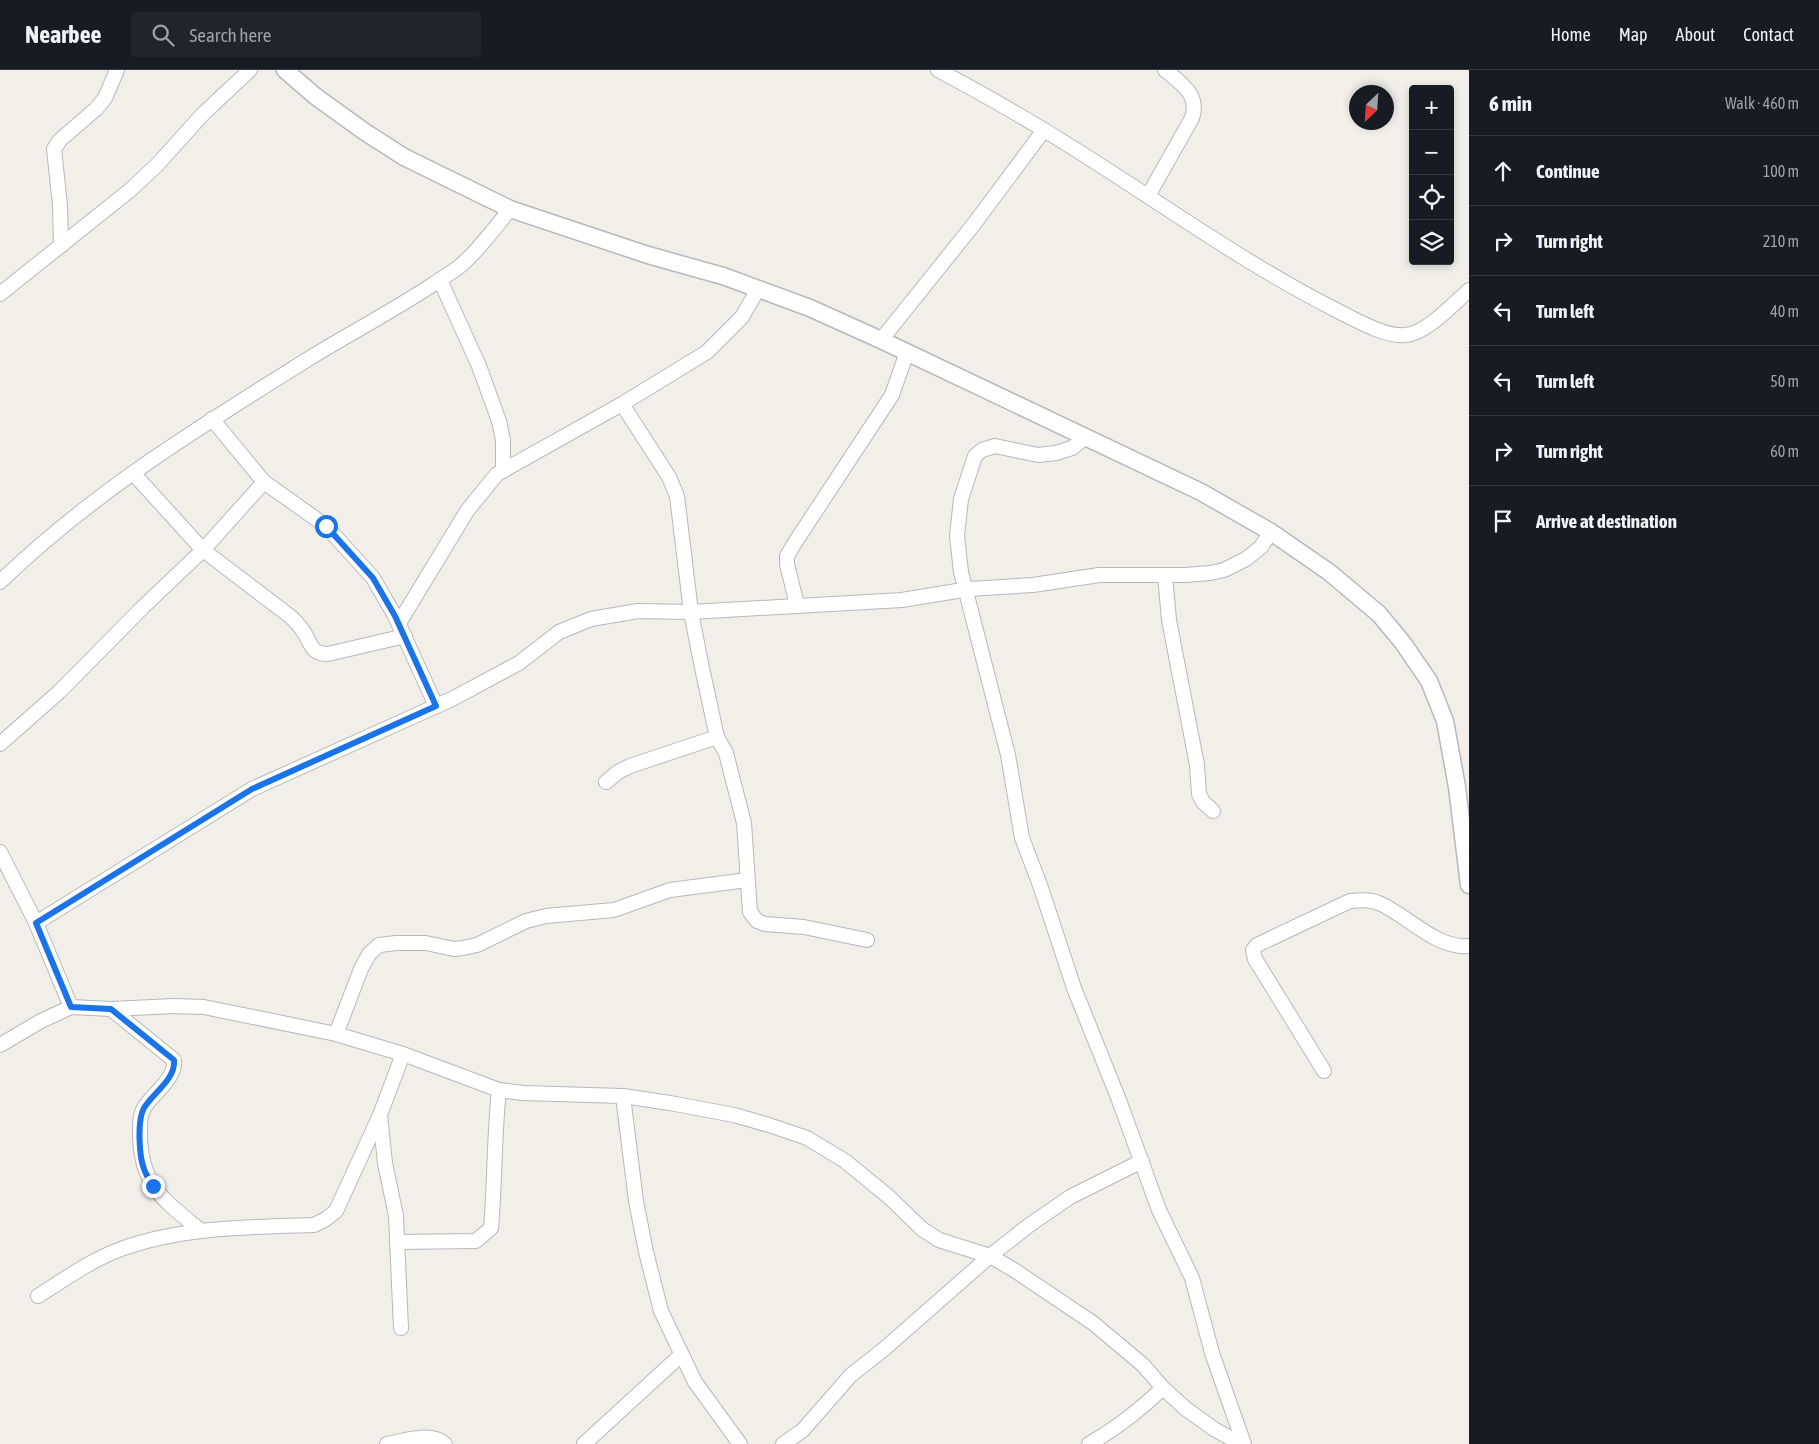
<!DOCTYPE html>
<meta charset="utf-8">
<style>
:root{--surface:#171b24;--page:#20242c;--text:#f1f3f6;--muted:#9ea1a6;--line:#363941}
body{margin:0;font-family:"Asap Condensed",sans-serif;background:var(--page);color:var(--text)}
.controls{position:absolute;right:15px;top:15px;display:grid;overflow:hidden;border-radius:5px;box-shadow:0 2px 8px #0003}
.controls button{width:45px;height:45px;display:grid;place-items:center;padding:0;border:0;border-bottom:1px solid var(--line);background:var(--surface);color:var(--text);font:25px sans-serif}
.compass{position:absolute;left:1349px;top:15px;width:45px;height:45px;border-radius:50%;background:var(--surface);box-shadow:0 2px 8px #0003;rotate:205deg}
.stop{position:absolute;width:15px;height:15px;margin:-11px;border:4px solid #1a73e8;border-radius:50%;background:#fff}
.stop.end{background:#1a73e8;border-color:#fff;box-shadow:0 1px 5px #0008}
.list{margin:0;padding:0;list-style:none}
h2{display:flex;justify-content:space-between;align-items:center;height:65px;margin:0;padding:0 20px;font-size:21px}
h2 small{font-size:16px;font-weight:400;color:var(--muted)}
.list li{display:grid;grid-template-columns:32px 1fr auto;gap:15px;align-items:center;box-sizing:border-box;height:70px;padding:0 20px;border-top:1px solid var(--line)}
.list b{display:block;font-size:19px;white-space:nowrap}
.list em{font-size:16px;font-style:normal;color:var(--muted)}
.icon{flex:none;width:28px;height:28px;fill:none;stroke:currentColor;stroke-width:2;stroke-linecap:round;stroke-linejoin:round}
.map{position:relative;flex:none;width:1469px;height:1374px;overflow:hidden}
header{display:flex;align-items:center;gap:30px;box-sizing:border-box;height:70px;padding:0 25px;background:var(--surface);border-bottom:1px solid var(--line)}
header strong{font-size:24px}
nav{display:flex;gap:28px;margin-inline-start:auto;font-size:18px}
.search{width:350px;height:45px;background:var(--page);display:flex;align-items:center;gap:12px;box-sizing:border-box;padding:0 18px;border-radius:5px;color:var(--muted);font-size:19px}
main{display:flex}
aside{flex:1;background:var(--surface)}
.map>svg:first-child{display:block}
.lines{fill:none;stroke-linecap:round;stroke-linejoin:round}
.minor-casing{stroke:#b5b8bc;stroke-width:16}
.tertiary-casing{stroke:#b5b8bc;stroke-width:19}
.minor{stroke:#fff;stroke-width:14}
.tertiary{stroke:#fff;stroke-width:16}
.route{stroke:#1a73e8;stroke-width:6}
</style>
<header>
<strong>Nearbee</strong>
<div class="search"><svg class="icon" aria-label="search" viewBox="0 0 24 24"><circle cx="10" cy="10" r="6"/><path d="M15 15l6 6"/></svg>Search here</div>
<nav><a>Home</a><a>Map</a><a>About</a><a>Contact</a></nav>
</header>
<main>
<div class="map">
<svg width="1469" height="1374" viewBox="0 0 1469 1374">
<rect width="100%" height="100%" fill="#f1efe8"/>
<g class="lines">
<defs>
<g id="minor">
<path d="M 938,0 C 974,19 1009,39 1044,60 C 1142,119 1235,189 1338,241 C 1356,250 1385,267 1405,265 C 1426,264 1453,234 1469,220"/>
<path d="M 1148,126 L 1192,48 C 1200,25 1181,13 1165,0"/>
<path d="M 61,176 L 60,135 L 54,79 L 60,70 L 96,39 L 105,28 L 117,0"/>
<path d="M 440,210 L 479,296 L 499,351 L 503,370 L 503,401"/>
<path d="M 0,224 L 129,121 L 157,95 L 203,44 L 250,0"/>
<path d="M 881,270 L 974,154 L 1044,60"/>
<path d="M 622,334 L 669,407 L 677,426 L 691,542 L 702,598 L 717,667 L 726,683 L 744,753 L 750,842 L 757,851 L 765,854 L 804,857 L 867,870"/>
<path d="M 1086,367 L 1072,378 L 1056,383 L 1038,385 L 995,376 L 982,380 L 975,386 L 961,429 L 957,466 L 961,502 L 1008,685 L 1022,768 L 1040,815 L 1074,918 L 1119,1030 L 1159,1140 L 1192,1208 L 1212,1283 L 1244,1374"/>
<path d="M 133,403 L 203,480 L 291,547 C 296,552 301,557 305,564 C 312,576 312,584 328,584 L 405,566"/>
<path d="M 264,412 L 326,456 L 373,508 L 395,546 L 436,636"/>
<path d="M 1165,505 L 1169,550 L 1197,695 L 1199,724 L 1203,732 L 1213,741"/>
<path d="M 0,512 C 92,423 198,358 305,291 C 347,265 391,242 432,215 C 441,209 451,203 460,196 C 477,182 496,157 510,139"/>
<path d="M 797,535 L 787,494 L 787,486 L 794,474 L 892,325 L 907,282"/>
<path d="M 399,553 L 467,441 L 497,404 L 622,334 L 707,282 L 742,247 L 758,219"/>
<path d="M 0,674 L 59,622 L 143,537 L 203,480 L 264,412 L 212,349"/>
<path d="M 606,712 L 618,702 L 630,696 L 717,667"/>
<path d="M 0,782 L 36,853 L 71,937"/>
<path d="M 36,853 L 252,719 L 452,629 L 519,593 L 559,562 L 591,549 L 638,541 L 691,542 L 902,530 L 969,519 L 1033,515 L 1099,505 L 1185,505 L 1210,503 L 1224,500 L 1246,489 L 1261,477 L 1271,462"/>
<path d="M 111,939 L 174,990 C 176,1009 153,1023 144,1038 C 139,1046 140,1059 140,1068 C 142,1117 165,1131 200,1160"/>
<path d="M 336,964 L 361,899 L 369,884 L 379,875 L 396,873 L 426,873 L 454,879 L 463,878 L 477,875 L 526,851 L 546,846 L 614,840 L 670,820 L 747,810"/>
<path d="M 0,975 L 41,951 L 71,937 L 111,939 L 174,936 L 204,937 L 336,964 L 403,984 L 499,1020 L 523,1023 L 623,1026 L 670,1033 L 734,1045 L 769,1055 L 807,1068 L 845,1091 L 889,1127 L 922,1159 L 939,1170 L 990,1186 L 1014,1200 L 1093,1253 L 1143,1295 L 1163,1318 L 1186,1339 L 1214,1359 L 1241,1374"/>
<path d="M 1324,1001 L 1255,889 L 1253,880 L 1257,875 L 1350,831 C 1360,830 1371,829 1381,834 C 1409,847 1437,879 1469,876"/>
<path d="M 623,1026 L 636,1131 L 646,1182 L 661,1241 L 695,1312 L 740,1374"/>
<path d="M 380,1045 L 385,1093 L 396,1146 L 401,1258"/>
<path d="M 397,1172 L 476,1171 L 491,1158 C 495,1112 494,1066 499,1020"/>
<path d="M 38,1226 C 65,1209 91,1190 121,1179 C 182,1157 249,1157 314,1155 L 326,1149 L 336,1141 L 380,1045 L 403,984"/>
<path d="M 387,1374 C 404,1371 430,1361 445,1374"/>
<path d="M 584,1374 L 681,1285"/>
<path d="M 783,1374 L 803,1360 L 851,1305 L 883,1280 L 990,1186 L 1028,1156 L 1070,1127 L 1142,1091"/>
<path d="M 1089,1374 C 1117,1358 1140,1340 1163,1318"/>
</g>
<path id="tertiary" d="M 285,0 L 315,26 L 365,62 L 404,87 L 510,139 L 648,185 L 723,206 L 810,238 L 881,270 L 1201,422 L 1271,462 L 1329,502 L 1379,544 L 1403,573 L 1429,611 L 1445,651 L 1457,717 L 1469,815"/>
</defs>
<use href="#minor" class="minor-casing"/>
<use href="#tertiary" class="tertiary-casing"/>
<use href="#minor" class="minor"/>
<use href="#tertiary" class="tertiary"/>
</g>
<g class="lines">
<path class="route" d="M 153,1116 C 150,1110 146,1105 144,1099 C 139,1086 137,1050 144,1038 C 153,1023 176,1009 174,990 L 111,939 L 71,937 L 36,853 L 252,719 L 436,636 L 395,546 L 373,508 L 326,456"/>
</g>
</svg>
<div class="controls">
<button>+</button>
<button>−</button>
<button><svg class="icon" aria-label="locate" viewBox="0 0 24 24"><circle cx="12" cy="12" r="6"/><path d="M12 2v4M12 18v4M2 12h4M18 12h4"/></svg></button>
<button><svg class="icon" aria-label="layers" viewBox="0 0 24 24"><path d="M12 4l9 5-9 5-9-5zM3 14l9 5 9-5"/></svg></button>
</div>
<svg class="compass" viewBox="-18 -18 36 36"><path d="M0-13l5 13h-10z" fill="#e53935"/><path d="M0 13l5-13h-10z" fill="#9ea1a6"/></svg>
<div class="stop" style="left:326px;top:456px"></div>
<div class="stop end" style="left:153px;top:1116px"></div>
</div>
<aside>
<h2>6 min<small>Walk · 460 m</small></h2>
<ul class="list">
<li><svg class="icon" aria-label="ahead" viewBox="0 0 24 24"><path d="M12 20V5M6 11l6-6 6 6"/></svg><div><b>Continue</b></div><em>100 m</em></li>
<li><svg class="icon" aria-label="right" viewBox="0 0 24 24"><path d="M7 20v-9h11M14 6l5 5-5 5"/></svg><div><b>Turn right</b></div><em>210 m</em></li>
<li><svg class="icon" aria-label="left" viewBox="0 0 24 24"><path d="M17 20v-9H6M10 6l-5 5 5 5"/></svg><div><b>Turn left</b></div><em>40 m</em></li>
<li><svg class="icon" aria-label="left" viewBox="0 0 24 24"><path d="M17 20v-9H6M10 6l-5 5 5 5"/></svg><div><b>Turn left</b></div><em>50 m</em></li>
<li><svg class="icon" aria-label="right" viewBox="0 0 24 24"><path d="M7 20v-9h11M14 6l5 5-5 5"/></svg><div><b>Turn right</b></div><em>60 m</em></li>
<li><svg class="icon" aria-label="arrive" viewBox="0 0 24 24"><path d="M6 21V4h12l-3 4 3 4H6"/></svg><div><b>Arrive at destination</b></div></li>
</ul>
</aside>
</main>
